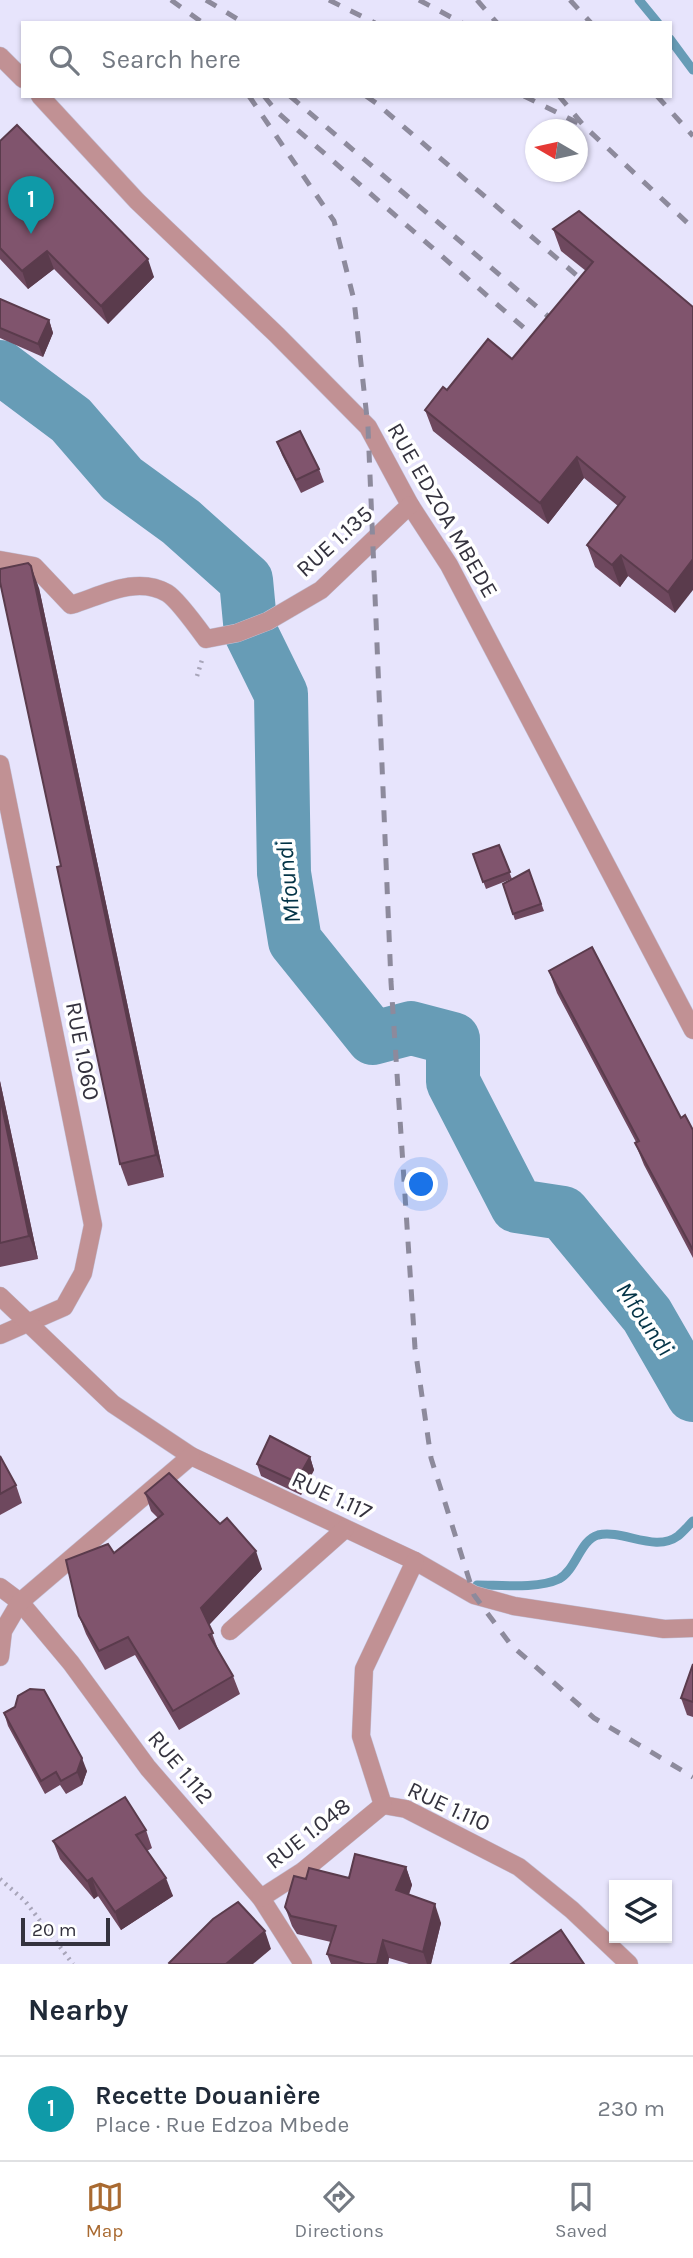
<!DOCTYPE html>
<meta charset="utf-8">
<style>
:root{--surface:#fff;--page:#f2f2f3;--text:#1f2937;--muted:#747a83;--line:#e0e1e3;--accent:#a96a31}
body{margin:0;font-family:Karla,sans-serif;background:var(--page);color:var(--text)}
.controls{position:absolute;right:21px;bottom:21px;display:grid;overflow:hidden;border-radius:0px;box-shadow:0 2px 5px #0004}
.controls button{width:63px;height:63px;display:grid;place-items:center;padding:0;border:0;border-bottom:2px solid var(--line);background:var(--surface);color:var(--text);font:35px sans-serif}
.compass{position:absolute;left:525px;top:119px;width:63px;height:63px;border-radius:50%;background:var(--surface);box-shadow:0 2px 5px #0004;rotate:279deg}
.scale{position:absolute;left:21px;bottom:18px;width:89px;box-sizing:border-box;padding-left:7px;border:4px solid #34323e;border-top:0;font-size:19px;line-height:24px;white-space:nowrap;color:#34323e;-webkit-text-stroke:5px #fff;paint-order:stroke}
.you{position:absolute;left:422px;top:1185px;width:24px;height:24px;margin:-18px;border:5px solid #fff;border-radius:50%;background:#1a73e8;box-shadow:0 0 0 10px #1a73e833}
.badge{display:grid;place-items:center;width:46px;height:46px;border-radius:50%;background:var(--accent);color:#fff;font-size:23px;font-weight:700}
.pin{position:absolute;translate:-50% -58px;filter:drop-shadow(0 2px 4px #0008)}
.pin::after{content:'';position:absolute;top:37px;width:24px;height:21px;background:inherit;clip-path:polygon(0 0,100% 0,50% 100%)}
.list{margin:0;padding:0;list-style:none}
h2{display:flex;justify-content:space-between;align-items:center;height:91px;margin:0;padding:0 28px;font-size:30px}
h2 small{font-size:23px;font-weight:400;color:var(--muted)}
.list li{display:grid;grid-template-columns:46px 1fr auto;gap:21px;align-items:center;box-sizing:border-box;height:105px;padding:0 28px;border-top:2px solid var(--line)}
.list b{display:block;font-size:26px;white-space:nowrap}
.list p{margin:0;font-size:23px;white-space:nowrap;color:var(--muted)}
.list em{font-size:23px;font-style:normal;color:var(--muted)}
.icon{flex:none;width:38px;height:38px;fill:none;stroke:currentColor;stroke-width:2;stroke-linecap:round;stroke-linejoin:round}
.map{position:relative;flex:none;width:693px;height:1964px;overflow:hidden}
.search{position:absolute;background:var(--surface);box-shadow:0 2px 5px #0004;left:21px;right:21px;top:21px;height:77px;display:flex;align-items:center;gap:18px;box-sizing:border-box;padding:0 24px;border-radius:0px;color:var(--muted);font-size:26px}
.sheet{height:196px;background:var(--surface)}
nav{display:flex;justify-content:space-around;align-items:center;box-sizing:border-box;height:98px;border-top:2px solid var(--line);background:var(--surface);font-size:19px;color:var(--muted)}
nav a{display:grid;justify-items:center;gap:4px}
nav .on{color:var(--accent)}
.map>svg:first-child{display:block}
.lines{fill:none;stroke-linecap:round;stroke-linejoin:round}
.stream{stroke:#679cb6;stroke-width:9}
.river{stroke:#679cb6;stroke-width:54}
.street-casing{stroke:#c3c0d6;stroke-width:19}
.path{stroke:#a8a5b9;stroke-width:4.5;stroke-dasharray:2 5;stroke-linecap:butt}
.street{stroke:#c19194;stroke-width:18}
.rail{stroke:#8d8a9c;stroke-width:5;stroke-dasharray:12 12;stroke-linecap:butt}
.wall{fill:#6e485e}
.shaded-wall{fill:#5a3b4c}
.building{fill:#80546d;stroke:#5a3b4c;stroke-width:2}
.labels{text-anchor:middle;stroke-width:7;stroke-linejoin:round;paint-order:stroke}
.street-label{font-size:23px;fill:#34323e;stroke:#fff}
.water-label{font-size:24px;font-style:italic;fill:#033346;stroke:#fff}
</style>
<div class="map">
<svg width="693" height="1964" viewBox="0 0 693 1964">
<rect width="100%" height="100%" fill="#e7e4fc"/>
<g class="lines">
<g class="stream">
<path d="M 639,0 L 658,23"/>
<path d="M 670,39 L 693,70"/>
<path d="M 477,1585 C 500,1585 538,1589 559,1579 C 576,1570 580,1540 598,1535 C 623,1529 655,1553 678,1536 C 683,1532 688,1526 693,1521"/>
</g>
<path class="river" d="M 0,367 L 71,420 L 122,479 L 181,522 L 246,580 L 251,633 L 281,694 L 284,873 L 295,941 L 373,1038 L 411,1028 L 453,1039 L 453,1082 L 517,1206 L 563,1213 L 647,1315 L 693,1395"/>
<defs>
<g id="street">
<path d="M 0,56 L 23,79"/>
<path d="M 40,96 L 137,201 L 277,335 L 368,427 L 410,505 L 449,565 L 693,1030"/>
<path d="M 0,560 L 34,566 L 71,605 C 101,596 136,575 167,593 C 177,599 198,628 206,639 L 237,633 L 268,621 L 321,590 L 410,505"/>
<path d="M 0,764 L 93,1225 L 83,1273 L 64,1307 L 0,1335"/>
<path d="M 0,1296 L 113,1404 L 191,1456 L 415,1561 L 474,1595 L 514,1606 L 664,1629 L 693,1628"/>
<path d="M 415,1561 L 364,1669 L 361,1736 L 383,1805 L 406,1809 L 519,1867 L 572,1910 L 629,1964"/>
<path d="M 0,1587 L 20,1602 L 71,1663 L 148,1768 L 261,1898 L 303,1964"/>
<path d="M 230,1631 L 345,1529"/>
<path d="M 0,1657 L 3,1631 L 20,1602 L 191,1456"/>
<path d="M 261,1898 L 303,1871 L 383,1805"/>
</g>
</defs>
<use href="#street" class="street-casing"/>
<g class="path">
<path d="M 197,676 L 202,660"/>
<path d="M 0,1879 L 25,1901 L 73,1964"/>
</g>
<use href="#street" class="street"/>
<g class="rail">
<path d="M 171,0 L 203,23"/>
<path d="M 206,0 L 244,23"/>
<path d="M 329,0 L 375,23"/>
<path d="M 419,0 L 462,23"/>
<path d="M 477,0 L 497,23"/>
<path d="M 570,0 L 591,23"/>
<path d="M 249,96 L 334,221 L 354,300 L 368,427 L 391,982 L 415,1348 L 431,1458 L 474,1595 L 511,1645 L 594,1718 L 693,1777"/>
<path d="M 264,96 L 277,112 L 547,348"/>
<path d="M 290,96 L 563,329"/>
<path d="M 366,96 L 376,103 L 595,291"/>
<path d="M 524,96 L 578,123"/>
<path d="M 559,96 L 584,126 L 693,228"/>
<path d="M 657,96 L 693,136"/>
</g>
</g>
<g class="wall">
<path d="M 0,141 L 154,277 L 108,324 L 54,269 L 28,289 L 0,259 Z"/>
<path d="M 553,229 L 693,307 L 675,613 L 628,576 L 620,587 L 595,567 L 587,545 L 618,506 L 584,478 L 548,524 L 433,431 L 425,410 L 447,390 L 512,359 L 586,271 L 561,251 Z"/>
<path d="M 0,299 L 49,320 L 53,333 L 43,357 L 0,338 Z"/>
<path d="M 277,442 L 319,469 L 324,482 L 301,493 L 282,455 Z"/>
<path d="M 39,588 L 164,1177 L 128,1186 L 120,1164 L 61,866 Z"/>
<path d="M 499,845 L 512,879 L 529,870 L 544,911 L 515,920 L 503,884 L 511,879 L 486,889 L 473,854 Z"/>
<path d="M 549,971 L 693,1130 L 693,1258 L 644,1165 L 635,1143 L 636,1142 L 557,993 Z"/>
<path d="M 0,1081 L 38,1259 L 0,1267 Z"/>
<path d="M 0,1456 L 16,1485 L 22,1503 L 0,1515 Z"/>
<path d="M 310,1457 L 314,1470 L 301,1495 L 261,1476 L 257,1464 Z"/>
<path d="M 145,1493 L 262,1569 L 209,1625 L 219,1652 L 233,1676 L 240,1694 L 179,1730 L 135,1655 L 105,1670 L 86,1634 L 79,1616 L 114,1553 L 158,1518 L 151,1511 Z"/>
<path d="M 693,1664 L 693,1717 L 687,1715 L 681,1698 Z"/>
<path d="M 4,1713 L 87,1771 L 82,1785 L 66,1794 L 60,1785 L 45,1794 L 8,1726 Z"/>
<path d="M 146,1830 L 152,1848 L 147,1851 L 173,1896 L 121,1930 L 98,1896 L 94,1899 L 60,1859 L 53,1841 Z"/>
<path d="M 406,1867 L 412,1885 L 409,1895 L 441,1923 L 431,1964 L 409,1964 L 389,1958 L 388,1964 L 331,1964 L 327,1954 L 331,1942 L 297,1934 L 292,1926 L 285,1907 L 306,1879 L 349,1878 Z"/>
</g>
<g class="shaded-wall">
<path d="M 47,251 L 54,269 L 28,289 L 22,271 Z"/>
<path d="M 148,259 L 154,277 L 108,324 L 101,306 Z"/>
<path d="M 49,320 L 53,333 L 43,357 L 38,344 Z"/>
<path d="M 577,457 L 584,478 L 548,524 L 540,503 Z"/>
<path d="M 621,555 L 628,576 L 620,587 L 612,565 Z"/>
<path d="M 693,559 L 693,590 L 675,613 L 668,592 Z"/>
<path d="M 31,566 L 39,588 L 164,1177 L 156,1155 Z"/>
<path d="M 0,1081 L 38,1259 L 29,1236 L 0,1097 Z"/>
<path d="M 310,1457 L 314,1470 L 301,1495 L 296,1482 Z"/>
<path d="M 256,1551 L 262,1569 L 207,1627 L 201,1608 Z"/>
<path d="M 82,1758 L 87,1771 L 82,1785 L 77,1772 Z"/>
<path d="M 406,1867 L 412,1885 L 403,1908 L 396,1890 Z"/>
<path d="M 92,1878 L 98,1896 L 94,1899 L 87,1881 Z"/>
<path d="M 166,1878 L 173,1896 L 121,1930 L 115,1912 Z"/>
<path d="M 435,1904 L 441,1923 L 431,1964 L 427,1964 L 423,1952 Z"/>
<path d="M 265,1931 L 271,1949 L 253,1964 L 226,1964 Z"/>
<path d="M 383,1940 L 389,1958 L 388,1964 L 377,1964 Z"/>
</g>
<g class="building">
<path d="M 17,125 L 148,259 L 101,306 L 47,251 L 22,271 L 0,248 L 0,141 Z"/>
<path d="M 579,211 L 693,307 L 693,559 L 668,592 L 621,555 L 612,565 L 587,545 L 625,497 L 577,457 L 540,503 L 425,410 L 443,387 L 447,390 L 488,339 L 512,359 L 593,262 L 553,229 Z"/>
<path d="M 0,299 L 49,320 L 38,344 L 0,328 Z"/>
<path d="M 300,431 L 319,469 L 296,480 L 277,442 Z"/>
<path d="M 28,563 L 31,566 L 156,1155 L 120,1164 L 57,867 L 61,866 L 0,582 L 0,569 Z"/>
<path d="M 499,845 L 510,872 L 483,882 L 473,854 Z"/>
<path d="M 529,870 L 541,904 L 513,914 L 503,884 Z"/>
<path d="M 592,947 L 681,1118 L 685,1115 L 693,1130 L 693,1250 L 635,1143 L 639,1141 L 549,971 Z"/>
<path d="M 0,1097 L 29,1236 L 0,1243 Z"/>
<path d="M 270,1436 L 310,1457 L 296,1482 L 257,1464 Z"/>
<path d="M 0,1456 L 16,1485 L 0,1494 Z"/>
<path d="M 169,1473 L 220,1524 L 227,1518 L 256,1551 L 201,1608 L 213,1633 L 209,1635 L 233,1676 L 173,1711 L 128,1637 L 99,1651 L 79,1616 L 66,1560 L 108,1544 L 114,1553 L 163,1514 L 145,1493 Z"/>
<path d="M 693,1664 L 693,1702 L 681,1698 Z"/>
<path d="M 30,1689 L 44,1690 L 82,1758 L 77,1772 L 61,1781 L 56,1772 L 41,1781 L 4,1713 L 15,1707 L 18,1696 Z"/>
<path d="M 125,1797 L 146,1830 L 136,1835 L 166,1878 L 115,1912 L 92,1878 L 87,1881 L 53,1841 Z"/>
<path d="M 355,1854 L 406,1867 L 396,1890 L 435,1904 L 423,1952 L 383,1940 L 377,1964 L 365,1964 L 327,1954 L 336,1926 L 291,1916 L 285,1907 L 294,1876 L 306,1879 L 309,1868 L 349,1878 Z"/>
<path d="M 238,1902 L 265,1931 L 226,1964 L 170,1964 L 169,1963 L 213,1919 Z"/>
<path d="M 561,1930 L 584,1964 L 511,1964 Z"/>
</g>
<g class="labels">
<g class="street-label">
<text transform="translate(443 510) rotate(60)" y="8">RUE EDZOA MBEDE</text>
<text transform="translate(334 541) rotate(-42)" y="8">RUE 1.135</text>
<text transform="translate(83 1051) rotate(79)" y="8">RUE 1.060</text>
<text transform="translate(332 1495) rotate(25)" y="8">RUE 1.117</text>
<text transform="translate(181 1767) rotate(50)" y="8">RUE 1.112</text>
<text transform="translate(449 1806) rotate(25)" y="8">RUE 1.110</text>
<text transform="translate(308 1833) rotate(-38)" y="8">RUE 1.048</text>
</g>
<g class="water-label">
<text transform="translate(288 882) rotate(-96)" y="8">Mfoundi</text>
<text transform="translate(645 1319) rotate(56)" y="8">Mfoundi</text>
</g>
</g>
</svg>
<div class="controls">
<button><svg class="icon" aria-label="layers" viewBox="0 0 24 24"><path d="M12 4l9 5-9 5-9-5zM3 14l9 5 9-5"/></svg></button>
</div>
<svg class="compass" viewBox="-18 -18 36 36"><path d="M0-13l5 13h-10z" fill="#e53935"/><path d="M0 13l5-13h-10z" fill="#747a83"/></svg>
<div class="scale">20 m</div>
<div class="you"></div>
<div class="pin badge" style="left:31px;top:234px;background:#0f9aa8">1</div>
<div class="search"><svg class="icon" aria-label="search" viewBox="0 0 24 24"><circle cx="10" cy="10" r="6"/><path d="M15 15l6 6"/></svg>Search here</div>
</div>
<section class="sheet">
<h2>Nearby<small></small></h2>
<ul class="list">
<li><span class="badge" style="background:#0f9aa8">1</span><div><b>Recette Douanière</b><p>Place · Rue Edzoa Mbede</p></div><em>230 m</em></li>
</ul>
</section>
<nav>
<a class="on"><svg class="icon" aria-label="map" viewBox="0 0 24 24"><path d="M3 6l6-2 6 2 6-2v14l-6 2-6-2-6 2zM9 4v14M15 6v14"/></svg>Map</a>
<a><svg class="icon" aria-label="directions" viewBox="0 0 24 24"><path d="M12 3l9 9-9 9-9-9zM9 14v-3h6M13 9l2 2-2 2"/></svg>Directions</a>
<a><svg class="icon" aria-label="saved" viewBox="0 0 24 24"><path d="M7 4h10v16l-5-4-5 4z"/></svg>Saved</a>
</nav>
